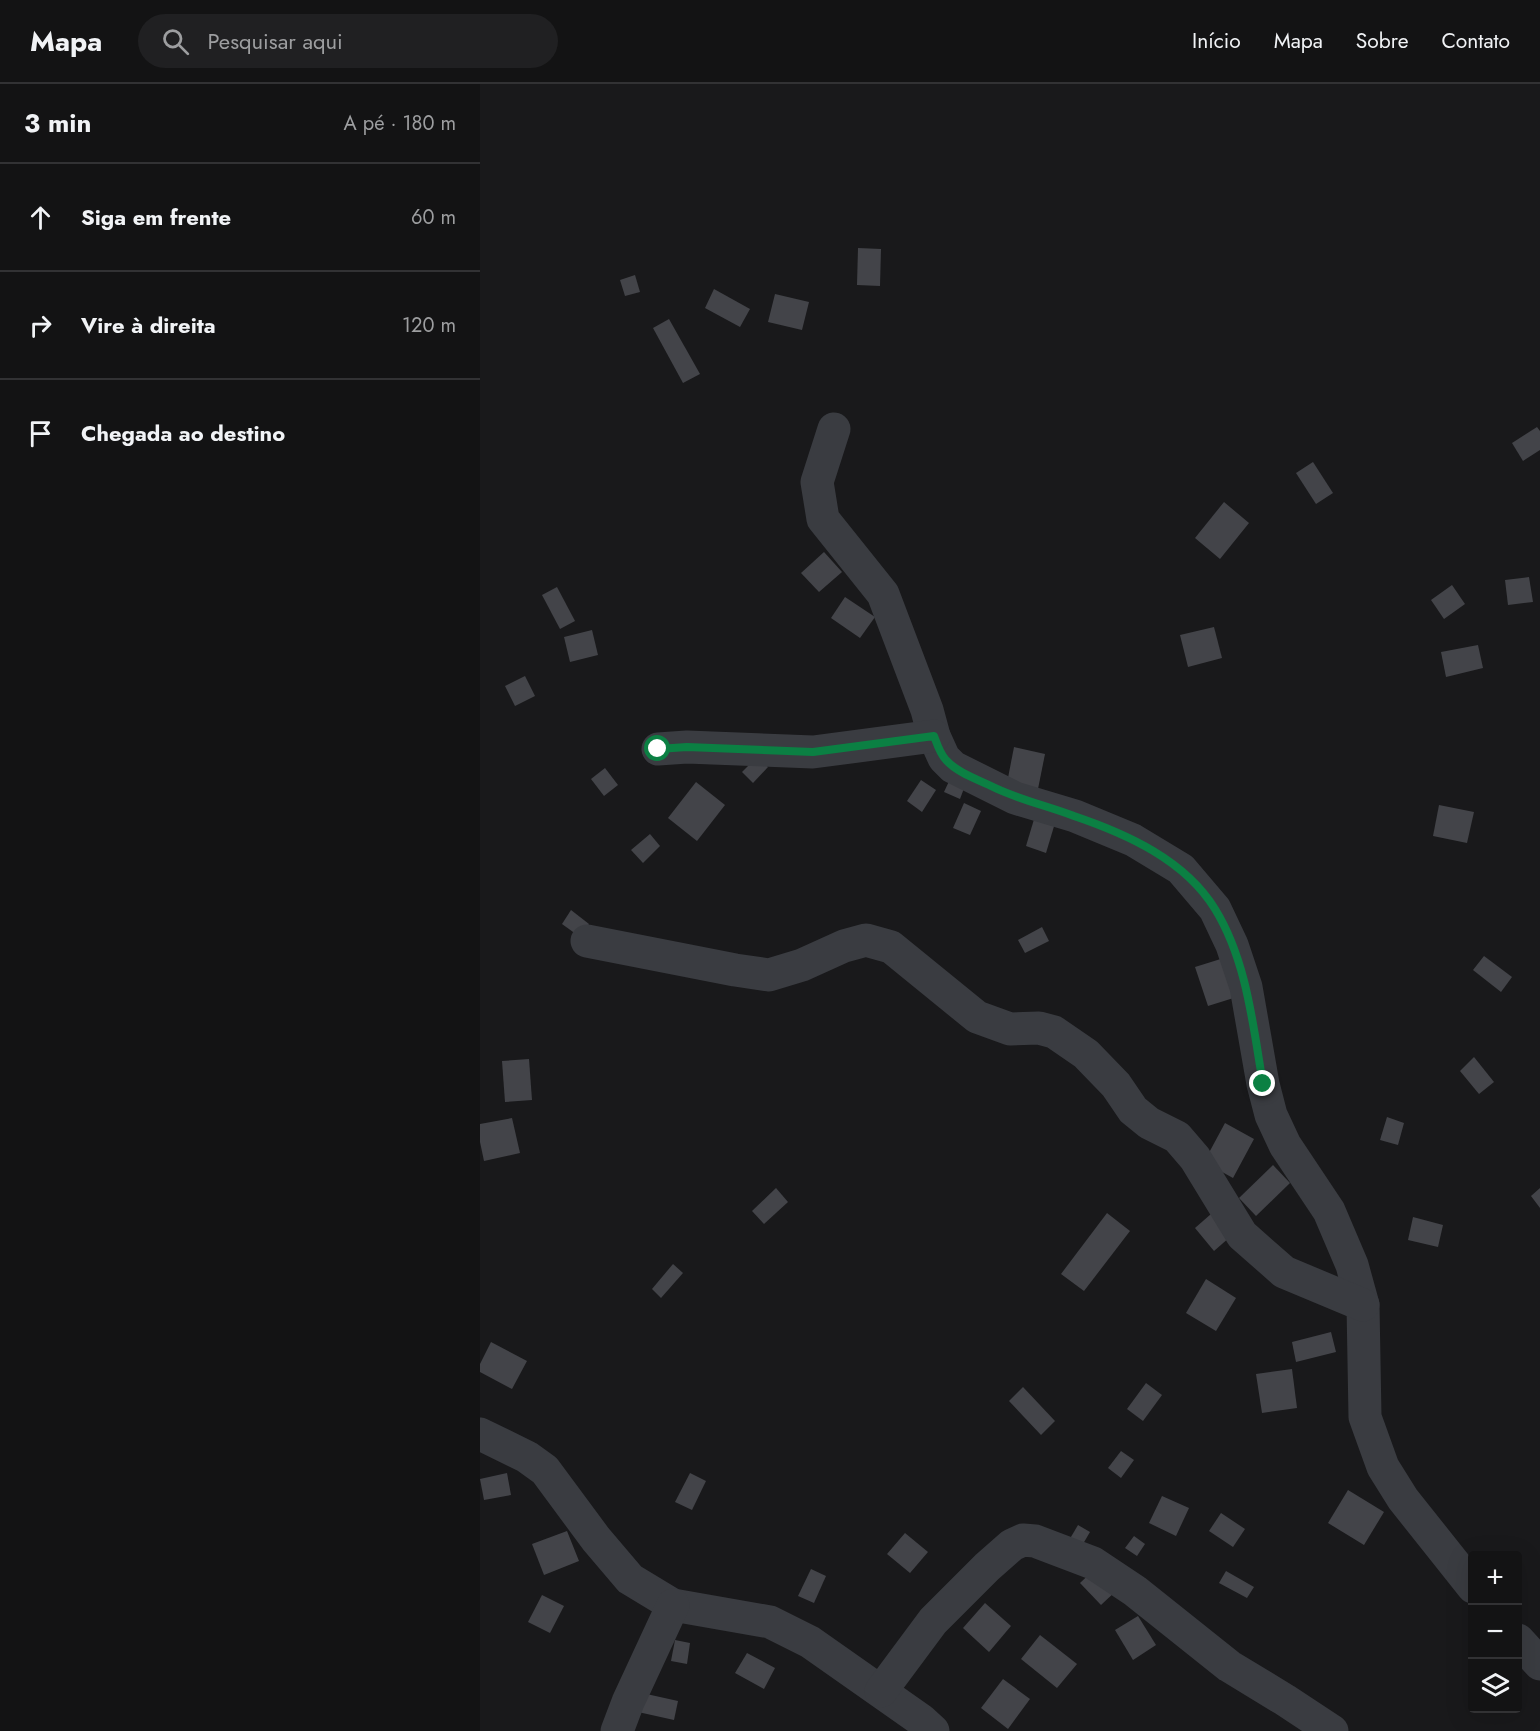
<!DOCTYPE html>
<html lang="pt">
<meta charset="utf-8">
<style>
:root{--surface:#131314;--page:#202022;--text:#f1f3f6;--muted:#9d9ea0;--line:#323234}
body{margin:0;font-family:Jost,sans-serif;background:var(--page);color:var(--text)}
.controls{position:absolute;right:18px;bottom:18px;display:grid;overflow:hidden;border-radius:6px;box-shadow:0 6px 24px #0002}
.controls button{width:54px;height:54px;display:grid;place-items:center;padding:0;border:0;border-bottom:2px solid var(--line);background:var(--surface);color:var(--text);font:30px sans-serif}
.stop{position:absolute;width:18px;height:18px;margin:-14px;border:4px solid #0b8043;border-radius:50%;background:#fff}
.stop.end{background:#0b8043;border-color:#fff;box-shadow:0 2px 6px #0008}
.list{margin:0;padding:0;list-style:none}
h2{display:flex;justify-content:space-between;align-items:center;height:78px;margin:0;padding:0 24px;font-size:26px}
h2 small{font-size:20px;font-weight:400;color:var(--muted)}
.list li{display:grid;grid-template-columns:39px 1fr auto;gap:18px;align-items:center;box-sizing:border-box;height:108px;padding:0 24px;border-top:2px solid var(--line)}
.list b{display:block;font-size:22px;white-space:nowrap}
.list em{font-size:20px;font-style:normal;color:var(--muted)}
.icon{flex:none;width:33px;height:33px;fill:none;stroke:currentColor;stroke-width:2;stroke-linecap:round;stroke-linejoin:round}
.map{position:relative;flex:none;width:1060px;height:1647px;overflow:hidden}
header{display:flex;align-items:center;gap:36px;box-sizing:border-box;height:84px;padding:0 30px;background:var(--surface);border-bottom:2px solid var(--line)}
header strong{font-size:28px}
nav{display:flex;gap:33px;margin-inline-start:auto;font-size:21px}
.search{width:420px;height:54px;background:var(--page);display:flex;align-items:center;gap:15px;box-sizing:border-box;padding:0 21px;border-radius:33px;color:var(--muted);font-size:22px}
main{display:flex}
aside{flex:1;background:var(--surface)}
.map>svg:first-child{display:block}
.building{fill:#434449}
.lines{fill:none;stroke-linecap:round;stroke-linejoin:round}
.minor{stroke:#3a3c41;stroke-width:33}
.route{stroke:#0b8043;stroke-width:8}
</style>
<header>
<strong>Mapa</strong>
<div class="search"><svg class="icon" aria-label="search" viewBox="0 0 24 24"><circle cx="10" cy="10" r="6"/><path d="M15 15l6 6"/></svg>Pesquisar aqui</div>
<nav><a>Início</a><a>Mapa</a><a>Sobre</a><a>Contato</a></nav>
</header>
<main>
<aside>
<h2>3 min<small>A pé · 180 m</small></h2>
<ul class="list">
<li><svg class="icon" aria-label="ahead" viewBox="0 0 24 24"><path d="M12 20V5M6 11l6-6 6 6"/></svg><div><b>Siga em frente</b></div><em>60 m</em></li>
<li><svg class="icon" aria-label="right" viewBox="0 0 24 24"><path d="M7 20v-9h11M14 6l5 5-5 5"/></svg><div><b>Vire à direita</b></div><em>120 m</em></li>
<li><svg class="icon" aria-label="arrive" viewBox="0 0 24 24"><path d="M6 21V4h12l-3 4 3 4H6"/></svg><div><b>Chegada ao destino</b></div></li>
</ul>
</aside>
<div class="map">
<svg width="1060" height="1647" viewBox="0 0 1060 1647">
<rect width="100%" height="100%" fill="#19191b"/>
<g class="building">
<path d="M 378,164 L 401,165 L 400,202 L 377,201 Z"/>
<path d="M 155,191 L 160,208 L 145,212 L 140,196 Z"/>
<path d="M 234,205 L 270,225 L 260,243 L 225,224 Z"/>
<path d="M 295,210 L 329,218 L 322,246 L 288,238 Z"/>
<path d="M 189,235 L 220,290 L 203,299 L 173,244 Z"/>
<path d="M 1057,343 L 1060,347 L 1060,366 L 1043,377 L 1032,359 Z"/>
<path d="M 833,378 L 853,409 L 836,420 L 816,389 Z"/>
<path d="M 744,418 L 769,439 L 740,475 L 715,454 Z"/>
<path d="M 344,468 L 362,488 L 339,508 L 321,489 Z"/>
<path d="M 1049,493 L 1053,518 L 1028,521 L 1025,496 Z"/>
<path d="M 972,501 L 985,520 L 964,535 L 951,516 Z"/>
<path d="M 77,503 L 95,537 L 80,545 L 62,511 Z"/>
<path d="M 365,513 L 395,533 L 380,554 L 351,534 Z"/>
<path d="M 734,543 L 742,574 L 708,583 L 700,551 Z"/>
<path d="M 112,546 L 118,571 L 90,578 L 84,553 Z"/>
<path d="M 998,561 L 1003,584 L 966,593 L 961,568 Z"/>
<path d="M 45,592 L 55,612 L 35,622 L 25,602 Z"/>
<path d="M 534,663 L 565,670 L 558,705 L 527,699 Z"/>
<path d="M 277,673 L 288,683 L 273,699 L 262,688 Z"/>
<path d="M 125,684 L 138,701 L 124,712 L 111,695 Z"/>
<path d="M 471,693 L 486,699 L 480,715 L 464,708 Z"/>
<path d="M 441,696 L 456,706 L 442,728 L 427,717 Z"/>
<path d="M 216,698 L 245,721 L 217,757 L 188,734 Z"/>
<path d="M 484,719 L 501,727 L 490,751 L 473,744 Z"/>
<path d="M 959,721 L 994,728 L 987,759 L 953,752 Z"/>
<path d="M 555,732 L 575,739 L 566,769 L 546,762 Z"/>
<path d="M 170,750 L 180,762 L 163,779 L 151,766 Z"/>
<path d="M 91,826 L 109,840 L 100,853 L 82,840 Z"/>
<path d="M 562,843 L 569,857 L 545,869 L 538,856 Z"/>
<path d="M 1004,872 L 1032,893 L 1021,908 L 993,886 Z"/>
<path d="M 747,873 L 760,912 L 728,922 L 715,883 Z"/>
<path d="M 994,973 L 1014,998 L 999,1010 L 980,987 Z"/>
<path d="M 49,975 L 52,1016 L 25,1018 L 22,977 Z"/>
<path d="M 907,1033 L 924,1039 L 918,1061 L 900,1056 Z"/>
<path d="M 32,1034 L 40,1069 L 4,1077 L 0,1058 L 0,1040 Z"/>
<path d="M 745,1039 L 774,1055 L 753,1094 L 724,1078 Z"/>
<path d="M 793,1081 L 810,1099 L 776,1132 L 759,1114 Z"/>
<path d="M 296,1104 L 308,1118 L 284,1140 L 272,1127 Z"/>
<path d="M 1060,1104 L 1060,1124 L 1051,1112 Z"/>
<path d="M 627,1129 L 650,1147 L 604,1207 L 581,1190 Z"/>
<path d="M 731,1130 L 750,1153 L 734,1167 L 715,1144 Z"/>
<path d="M 933,1133 L 963,1141 L 958,1163 L 928,1156 Z"/>
<path d="M 193,1180 L 203,1189 L 181,1214 L 172,1205 Z"/>
<path d="M 726,1195 L 756,1214 L 736,1247 L 706,1229 Z"/>
<path d="M 851,1248 L 856,1268 L 816,1278 L 812,1258 Z"/>
<path d="M 11,1258 L 47,1277 L 32,1305 L 0,1288 L 0,1280 Z"/>
<path d="M 812,1285 L 817,1324 L 782,1329 L 776,1290 Z"/>
<path d="M 666,1299 L 682,1311 L 663,1337 L 647,1325 Z"/>
<path d="M 543,1303 L 575,1337 L 561,1351 L 529,1317 Z"/>
<path d="M 641,1367 L 654,1376 L 641,1394 L 628,1384 Z"/>
<path d="M 27,1389 L 31,1411 L 4,1416 L 0,1395 Z"/>
<path d="M 210,1389 L 226,1397 L 212,1426 L 195,1418 Z"/>
<path d="M 868,1406 L 904,1428 L 884,1461 L 848,1439 Z"/>
<path d="M 682,1412 L 709,1424 L 696,1452 L 669,1439 Z"/>
<path d="M 741,1429 L 765,1445 L 753,1463 L 729,1447 Z"/>
<path d="M 598,1441 L 610,1448 L 600,1465 L 588,1458 Z"/>
<path d="M 87,1447 L 99,1477 L 64,1491 L 52,1460 Z"/>
<path d="M 425,1449 L 448,1468 L 430,1489 L 407,1470 Z"/>
<path d="M 654,1452 L 665,1460 L 657,1472 L 645,1464 Z"/>
<path d="M 616,1484 L 637,1506 L 621,1521 L 600,1499 Z"/>
<path d="M 331,1485 L 346,1492 L 334,1519 L 318,1512 Z"/>
<path d="M 746,1487 L 774,1503 L 767,1514 L 739,1499 Z"/>
<path d="M 62,1511 L 84,1522 L 70,1549 L 48,1538 Z"/>
<path d="M 505,1519 L 531,1542 L 509,1568 L 483,1544 Z"/>
<path d="M 658,1532 L 676,1561 L 653,1576 L 635,1546 Z"/>
<path d="M 560,1551 L 597,1580 L 577,1604 L 541,1575 Z"/>
<path d="M 195,1556 L 210,1559 L 207,1580 L 191,1577 Z"/>
<path d="M 267,1569 L 295,1584 L 284,1605 L 255,1589 Z"/>
<path d="M 523,1595 L 550,1615 L 528,1645 L 501,1624 Z"/>
<path d="M 162,1609 L 198,1617 L 194,1636 L 158,1628 Z"/>
</g>
<g class="lines">
<g class="minor">
<path d="M 354,345 L 337,398 L 343,435 L 403,510 L 447,626 L 454,652 L 464,674 L 473,683 L 535,714 L 595,732 L 653,756 L 701,785 L 735,825 L 752,861 L 766,903 L 783,1000 L 791,1031 L 805,1061 L 849,1127 L 872,1181 L 883,1221 L 885,1333 L 903,1383 L 923,1415 L 993,1503"/>
<path d="M 178,665 L 207,663 L 333,668 L 454,652"/>
<path d="M 107,857 L 255,886 L 289,891 L 322,881 L 364,862 L 386,856 L 411,863 L 497,933 L 530,945 L 559,944 L 574,948 L 606,970 L 636,1001 L 653,1026 L 669,1039 L 697,1053 L 715,1074 L 762,1151 L 804,1188 L 883,1221"/>
<path d="M 0,1350 L 47,1373 L 65,1386 L 116,1455 L 150,1495 L 193,1521 L 290,1538 L 330,1558 L 441,1636 L 453,1647"/>
<path d="M 1038,1556 L 1060,1580"/>
<path d="M 401,1607 L 453,1537 L 507,1483 L 532,1461 L 543,1456 L 555,1457 L 613,1479 L 655,1507 L 749,1582 L 805,1616 L 852,1647"/>
<path d="M 137,1647 L 148,1618 L 193,1521"/>
</g>
</g>
<g class="lines">
<path class="route" d="M 178,665 L 207,663 L 333,668 L 454,652 C 457,660 460,670 466,676 C 477,688 494,694 509,701 C 536,715 565,721 594,732 C 647,750 705,776 735,825 C 767,877 773,942 783,1000"/>
</g>
</svg>
<div class="controls">
<button>+</button>
<button>−</button>
<button><svg class="icon" aria-label="layers" viewBox="0 0 24 24"><path d="M12 4l9 5-9 5-9-5zM3 14l9 5 9-5"/></svg></button>
</div>
<div class="stop" style="left:178px;top:665px"></div>
<div class="stop end" style="left:783px;top:1000px"></div>
</div>
</main>
